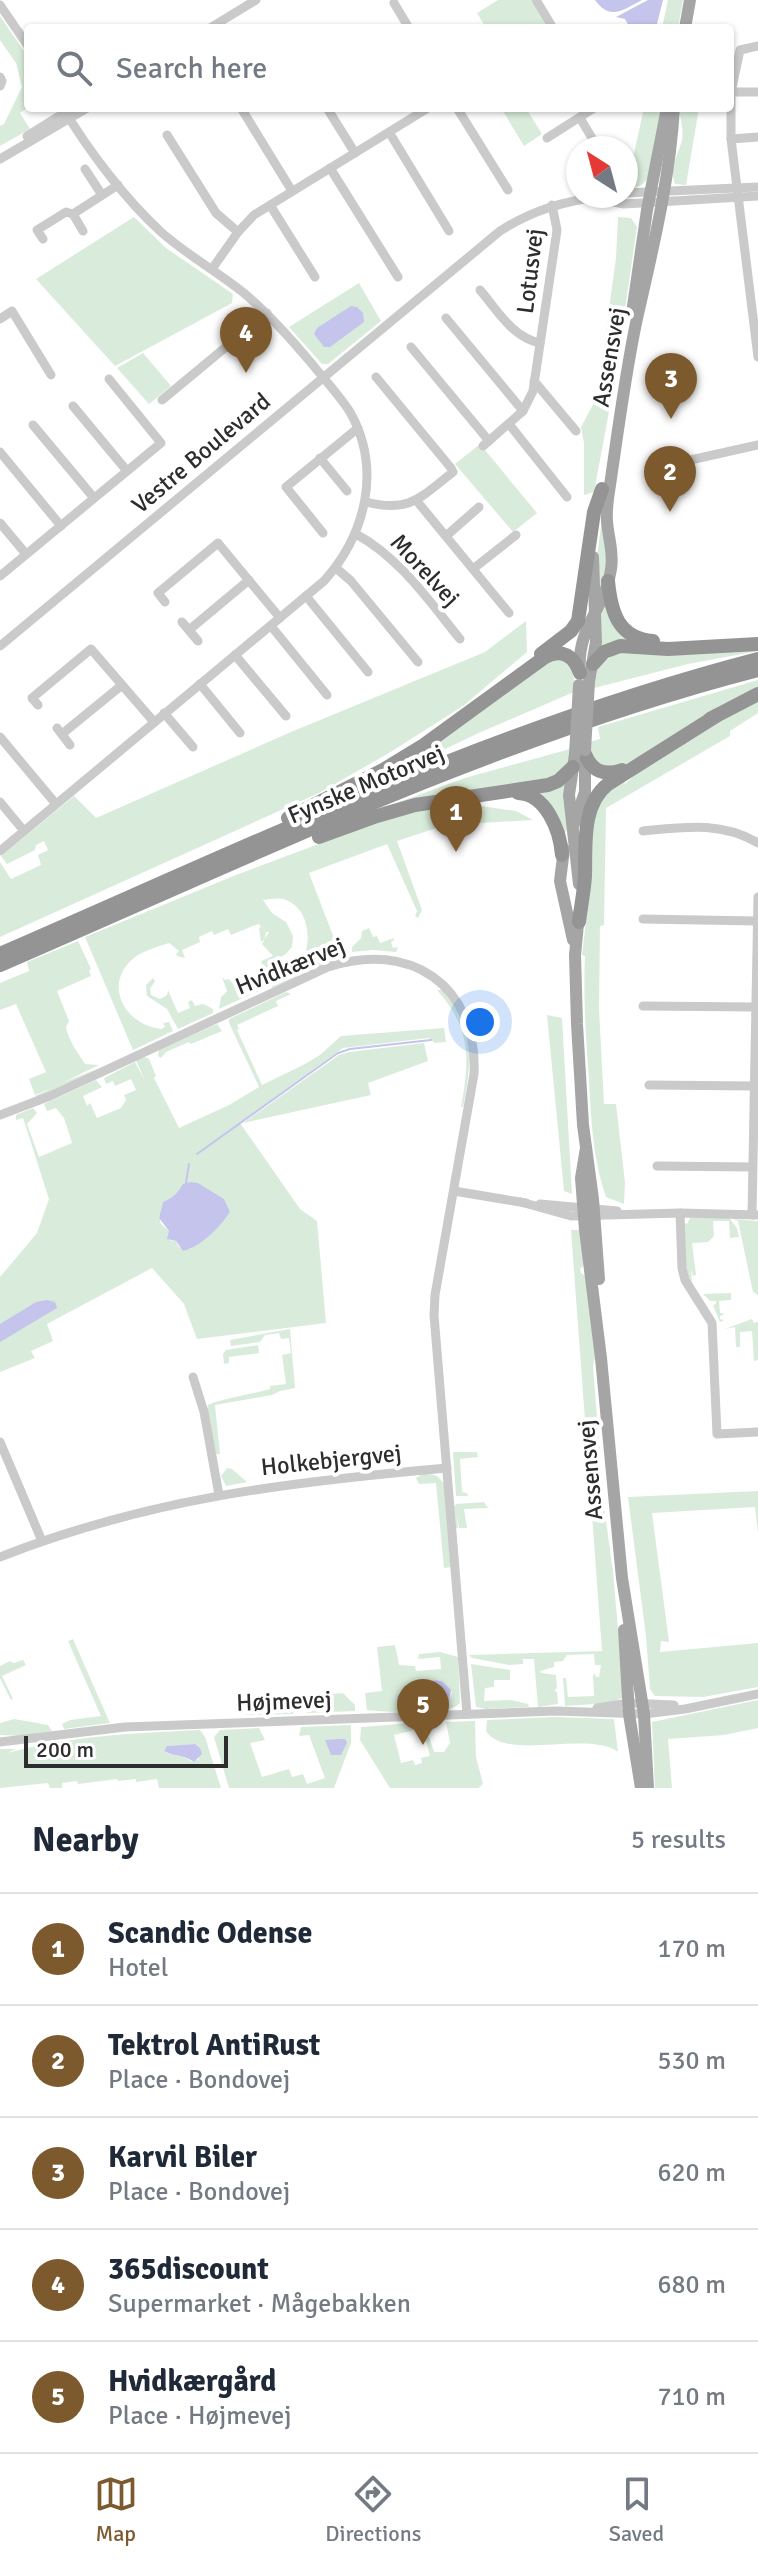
<!DOCTYPE html>
<meta charset="utf-8">
<style>
:root{--surface:#fff;--page:#f6f6f7;--text:#1f2937;--muted:#747a83;--line:#e0e1e3;--accent:#7d592e}
body{margin:0;font-family:Signika,sans-serif;background:var(--page);color:var(--text)}
.compass{position:absolute;left:566px;top:136px;width:72px;height:72px;border-radius:50%;background:var(--surface);box-shadow:0 2px 6px #0004;rotate:324deg}
.scale{position:absolute;left:24px;bottom:20px;width:204px;box-sizing:border-box;padding-left:8px;border:4px solid #2d2d2d;border-top:0;font-size:22px;line-height:28px;white-space:nowrap;color:#2d2d2d;-webkit-text-stroke:6px #fff;paint-order:stroke}
.you{position:absolute;left:480px;top:1022px;width:28px;height:28px;margin:-20px;border:6px solid #fff;border-radius:50%;background:#1a73e8;box-shadow:0 0 0 12px #1a73e833}
.badge{display:grid;place-items:center;width:52px;height:52px;border-radius:50%;background:var(--accent);color:#fff;font-size:26px;font-weight:700}
.pin{position:absolute;translate:-50% -66px;filter:drop-shadow(0 2px 4px #0008)}
.pin::after{content:'';position:absolute;top:42px;width:28px;height:24px;background:inherit;clip-path:polygon(0 0,100% 0,50% 100%)}
.list{margin:0;padding:0;list-style:none}
h2{display:flex;justify-content:space-between;align-items:center;height:104px;margin:0;padding:0 32px;font-size:34px}
h2 small{font-size:26px;font-weight:400;color:var(--muted)}
.list li{display:grid;grid-template-columns:52px 1fr auto;gap:24px;align-items:center;box-sizing:border-box;height:112px;padding:0 32px;border-top:2px solid var(--line)}
.list b{display:block;font-size:30px;white-space:nowrap}
.list p{margin:0;font-size:26px;white-space:nowrap;color:var(--muted)}
.list em{font-size:26px;font-style:normal;color:var(--muted)}
.icon{flex:none;width:44px;height:44px;fill:none;stroke:currentColor;stroke-width:2;stroke-linecap:round;stroke-linejoin:round}
.map{position:relative;flex:none;width:758px;height:1788px;overflow:hidden}
.search{position:absolute;background:var(--surface);box-shadow:0 2px 6px #0004;left:24px;right:24px;top:24px;height:88px;display:flex;align-items:center;gap:20px;box-sizing:border-box;padding:0 28px;border-radius:8px;color:var(--muted);font-size:30px}
.sheet{height:664px;background:var(--surface)}
nav{display:flex;justify-content:space-around;align-items:center;box-sizing:border-box;height:112px;border-top:2px solid var(--line);background:var(--surface);font-size:22px;color:var(--muted)}
nav a{display:grid;justify-items:center;gap:4px}
nav .on{color:var(--accent)}
.map>svg:first-child{display:block}
.green{fill:#d9ecdb;fill-rule:evenodd}
.water{fill:#c4c4ed}
.lines{fill:none;stroke-linecap:round;stroke-linejoin:round}
.stream{stroke:#c4c4ed;stroke-width:2}
.minor{stroke:#cacaca;stroke-width:9}
.major{stroke:#a5a5a5;stroke-width:12}
.highway{stroke:#949494;stroke-width:14}
.major-bridge{stroke:#a5a5a5;stroke-width:12}
.labels{text-anchor:middle;stroke-width:8;stroke-linejoin:round;paint-order:stroke}
.street-label{font-size:24px;fill:#2d2d2d;stroke:#fff}
</style>
<div class="map">
<svg width="758" height="1788" viewBox="0 0 758 1788">
<rect width="100%" height="100%" fill="#fff"/>
<g class="green">
<path d="M 498,0 L 531,0 L 548,28 L 486,28 L 477,13 Z"/>
<path d="M 668,0 L 683,0 L 678,28 L 662,28 Z"/>
<path d="M 0,16 L 28,57 L 28,107 L 20,113 L 30,129 L 0,146 L 0,126 L 4,124 L 22,87 L 16,63 L 0,40 Z"/>
<path d="M 501,108 L 526,108 L 542,134 L 524,146 Z"/>
<path d="M 644,108 L 663,108 L 649,175 C 644,186 637,188 626,189 L 626,167 L 631,167 Z"/>
<path d="M 679,108 L 699,108 L 686,185 L 675,184 C 669,166 678,156 682,140 C 684,129 680,119 679,108 Z"/>
<path d="M 134,217 L 166,248 L 233,294 L 232,303 L 115,366 L 36,279 Z"/>
<path d="M 618,217 L 631,218 L 637,227 L 614,385 L 594,492 L 584,495 L 584,443 L 581,427 L 597,397 L 616,258 Z"/>
<path d="M 359,283 L 381,321 L 328,364 L 322,364 L 289,327 Z"/>
<path d="M 143,353 L 171,386 L 149,404 L 117,368 Z"/>
<path d="M 480,444 L 537,513 L 513,532 L 455,464 Z"/>
<path d="M 602,518 L 607,561 L 599,592 L 597,557 Z"/>
<path d="M 606,599 L 633,641 L 600,649 L 599,612 Z"/>
<path d="M 526,621 L 527,652 L 463,706 L 389,753 L 319,793 L 0,937 L 0,862 L 11,879 L 41,865 L 38,855 L 48,850 L 44,841 L 36,845 L 35,850 L 7,864 L 1,856 L 74,796 L 96,818 L 291,732 L 485,652 Z"/>
<path d="M 758,648 L 758,651 L 688,664 L 594,688 L 598,666 L 618,652 Z"/>
<path d="M 560,659 C 573,667 576,677 574,692 L 481,732 L 333,802 L 537,666 Z"/>
<path d="M 758,680 L 758,690 L 626,764 L 608,769 L 592,758 L 590,742 L 600,739 L 598,727 Z"/>
<path d="M 758,701 L 758,713 L 730,731 L 730,736 L 606,808 L 604,925 L 600,926 L 599,1009 L 604,1104 L 616,1104 L 625,1182 L 624,1204 L 606,1197 C 593,1160 591,1120 589,1080 C 586,1039 583,997 585,956 L 582,955 L 586,921 L 589,838 L 597,800 L 623,778 L 625,784 C 662,748 712,724 758,701 Z"/>
<path d="M 570,749 L 570,760 L 557,777 L 361,816 L 465,778 Z"/>
<path d="M 566,778 L 568,827 L 562,840 L 532,793 Z"/>
<path d="M 460,803 L 516,811 L 533,820 L 446,825 L 397,841 L 422,910 L 418,918 L 415,916 L 417,911 L 387,844 L 309,873 L 332,933 L 344,953 L 334,958 L 344,957 L 273,988 L 271,987 L 330,960 L 271,986 L 273,979 C 280,975 290,972 296,967 C 314,952 311,910 288,901 C 280,897 271,899 263,900 L 272,913 L 286,922 L 293,936 L 292,947 L 286,954 L 268,965 L 268,977 L 261,961 L 273,956 L 262,944 L 269,932 L 266,932 L 265,939 L 261,942 L 259,929 L 261,926 L 267,931 L 258,924 L 231,935 L 228,929 L 214,935 L 212,931 L 199,937 L 200,942 L 182,950 L 185,958 L 177,956 L 176,954 L 179,951 L 169,943 C 159,946 147,950 138,955 C 101,980 122,1024 161,1029 L 165,1027 L 163,1023 L 169,1022 L 173,1031 L 133,1050 L 85,937 L 236,875 L 401,813 Z"/>
<path d="M 369,928 L 373,937 L 377,936 L 380,943 L 394,938 L 394,940 L 391,942 L 393,948 L 398,947 L 396,952 L 373,950 L 352,952 L 352,947 L 361,938 L 362,931 Z"/>
<path d="M 78,941 L 91,969 L 89,970 L 91,976 L 57,991 L 69,1021 L 66,1027 C 69,1042 77,1051 85,1064 L 99,1065 L 62,1083 L 99,1068 L 38,1097 L 35,1096 L 54,1087 L 35,1095 L 29,1079 L 46,1072 L 16,1004 L 0,1010 L 0,983 L 29,971 L 27,962 Z"/>
<path d="M 222,977 L 225,980 L 229,979 L 234,985 L 239,980 L 248,980 L 252,984 L 261,979 L 265,988 L 219,1009 L 221,997 L 227,991 Z"/>
<path d="M 153,978 L 155,981 L 150,989 L 151,995 L 160,999 L 167,995 L 168,990 L 178,1013 L 190,1008 L 188,1002 L 192,1000 L 195,1006 L 203,1004 L 213,1009 L 213,1013 L 178,1029 L 167,1009 L 147,996 L 146,985 Z"/>
<path d="M 437,990 L 442,990 C 476,1023 472,1064 463,1107 L 461,1107 C 470,1059 471,1028 437,990 Z"/>
<path d="M 286,992 L 291,994 L 276,1001 L 278,1006 L 237,1025 L 239,1029 L 237,1030 L 262,1085 L 303,1065 L 320,1055 L 341,1036 L 444,1028 L 446,1042 L 435,1043 L 429,1038 L 343,1048 L 240,1123 L 300,1209 L 317,1221 L 326,1323 L 197,1339 L 184,1304 L 152,1268 L 47,1324 L 53,1341 L 31,1351 L 35,1358 L 0,1372 L 0,1277 L 37,1233 L 49,1199 L 23,1118 L 16,1120 L 16,1115 L 33,1108 L 37,1113 L 27,1124 L 39,1157 L 72,1143 L 64,1118 L 56,1108 L 47,1111 L 44,1104 L 96,1080 L 102,1087 L 83,1096 L 87,1106 L 90,1103 L 97,1118 L 121,1108 L 126,1100 L 124,1095 L 136,1090 L 131,1079 L 115,1086 L 113,1081 L 106,1084 L 104,1078 L 135,1062 L 145,1081 L 136,1060 L 145,1057 L 149,1059 L 156,1076 L 154,1078 L 179,1128 L 229,1105 L 259,1087 L 229,1023 L 229,1019 ZM 203,1186 L 230,1212 L 208,1237 L 190,1249 L 179,1247 L 176,1241 L 169,1240 L 169,1231 L 161,1224 L 159,1216 L 181,1190 Z"/>
<path d="M 547,1015 L 562,1018 L 572,1194 L 564,1191 Z"/>
<path d="M 217,1024 L 222,1031 L 191,1044 L 189,1042 L 166,1052 L 161,1058 L 158,1056 L 159,1050 Z"/>
<path d="M 424,1043 L 428,1061 L 368,1083 L 371,1095 L 243,1123 L 339,1055 L 349,1052 Z"/>
<path d="M 690,1218 L 729,1218 L 737,1228 L 739,1237 L 730,1238 L 729,1221 L 713,1221 L 714,1236 L 708,1242 L 692,1243 L 696,1275 L 693,1276 L 691,1269 L 692,1283 L 689,1281 L 686,1269 L 684,1223 L 687,1224 Z"/>
<path d="M 732,1219 L 758,1221 L 758,1295 L 753,1292 L 738,1221 Z"/>
<path d="M 571,1230 L 581,1230 L 582,1235 L 583,1267 L 580,1268 L 581,1273 L 585,1276 L 596,1354 L 593,1366 L 604,1506 L 613,1572 L 624,1697 L 611,1703 L 565,1706 L 563,1678 L 566,1678 L 568,1697 L 594,1696 L 593,1676 L 595,1673 L 596,1677 L 599,1677 L 601,1665 L 595,1665 L 594,1654 L 567,1655 L 563,1661 L 554,1662 L 554,1667 L 540,1671 L 541,1673 L 556,1675 L 557,1688 L 554,1691 L 557,1692 L 558,1704 L 538,1707 L 534,1659 L 523,1659 L 523,1664 L 509,1665 L 472,1658 L 469,1655 L 602,1651 Z"/>
<path d="M 731,1293 L 731,1300 L 719,1301 L 720,1313 L 725,1314 L 720,1316 L 720,1319 L 724,1320 L 720,1322 L 713,1305 L 716,1304 L 716,1301 L 710,1301 L 703,1294 Z"/>
<path d="M 752,1319 L 754,1323 L 758,1322 L 758,1360 L 754,1361 L 752,1331 L 740,1332 L 740,1347 L 736,1347 L 735,1327 L 725,1329 Z"/>
<path d="M 290,1329 L 295,1388 L 280,1391 L 272,1395 L 215,1405 L 220,1454 L 216,1454 L 207,1410 L 208,1405 C 223,1398 253,1394 270,1389 L 270,1386 L 286,1384 L 282,1355 L 291,1353 L 289,1338 L 281,1339 L 279,1333 L 265,1335 L 260,1342 L 231,1346 L 230,1340 Z"/>
<path d="M 258,1345 L 259,1353 L 229,1357 L 229,1363 L 224,1364 L 223,1354 L 226,1350 Z"/>
<path d="M 453,1452 L 477,1452 L 478,1457 L 460,1459 L 462,1492 L 467,1493 L 468,1496 L 456,1496 Z"/>
<path d="M 227,1468 L 232,1469 L 247,1482 L 226,1486 L 221,1476 Z"/>
<path d="M 422,1474 C 433,1474 438,1474 444,1484 L 451,1567 L 444,1568 L 436,1483 L 419,1484 L 416,1478 Z"/>
<path d="M 758,1491 L 758,1534 L 755,1507 L 652,1513 L 669,1642 L 661,1641 L 660,1652 L 758,1643 L 758,1687 L 703,1697 L 655,1696 L 650,1689 L 646,1636 L 628,1497 Z"/>
<path d="M 484,1502 L 488,1508 L 464,1509 L 467,1528 L 459,1528 L 457,1516 L 458,1528 L 456,1528 L 454,1507 L 456,1504 Z"/>
<path d="M 73,1639 L 109,1721 L 110,1723 L 64,1729 L 62,1724 L 70,1720 L 101,1716 L 68,1641 Z"/>
<path d="M 395,1645 L 399,1665 L 415,1666 L 416,1671 L 441,1669 L 440,1657 L 418,1659 L 419,1654 L 440,1652 L 458,1657 L 460,1703 C 447,1717 385,1712 367,1710 L 365,1693 L 382,1691 L 377,1647 ZM 436,1680 L 442,1681 L 452,1692 L 449,1702 L 397,1703 L 397,1696 L 411,1687 Z"/>
<path d="M 23,1660 L 26,1665 L 2,1676 L 13,1699 L 11,1700 L 0,1678 L 0,1666 L 10,1661 L 14,1663 Z"/>
<path d="M 471,1664 L 510,1670 L 510,1680 L 494,1680 L 494,1687 L 485,1688 L 484,1701 L 511,1700 L 528,1704 L 529,1707 L 486,1709 L 476,1707 Z"/>
<path d="M 343,1693 L 355,1705 L 355,1711 L 306,1713 L 311,1704 L 315,1707 L 330,1699 L 330,1694 Z"/>
<path d="M 257,1697 L 268,1697 L 268,1702 L 285,1708 L 288,1704 L 294,1711 L 293,1714 L 247,1715 L 244,1711 L 252,1700 Z"/>
<path d="M 758,1700 L 758,1728 L 724,1735 L 668,1739 L 672,1788 L 655,1788 L 652,1722 Z"/>
<path d="M 555,1717 L 614,1719 L 618,1752 C 588,1730 506,1762 486,1731 L 487,1720 Z"/>
<path d="M 14,1719 L 48,1725 L 52,1731 L 23,1736 L 0,1735 L 0,1723 Z"/>
<path d="M 438,1721 L 432,1731 L 424,1733 L 422,1728 L 394,1735 L 401,1763 L 413,1760 L 415,1765 L 422,1763 L 421,1758 L 430,1756 L 425,1737 L 429,1737 L 434,1752 L 444,1752 L 450,1743 L 446,1722 L 475,1721 L 476,1757 L 483,1784 L 478,1788 L 390,1788 L 360,1740 L 361,1727 Z"/>
<path d="M 351,1725 L 351,1743 L 334,1788 L 229,1788 L 214,1737 L 220,1730 L 259,1728 L 265,1740 L 250,1743 L 262,1777 L 289,1769 L 292,1777 L 303,1774 L 307,1784 L 325,1778 L 309,1735 L 299,1736 L 301,1727 Z"/>
<path d="M 200,1730 L 205,1737 L 221,1788 L 159,1788 L 157,1779 L 136,1782 L 136,1779 L 118,1781 L 117,1779 L 78,1784 L 77,1781 L 62,1783 L 62,1788 L 50,1788 L 48,1783 L 0,1788 L 0,1749 L 16,1749 L 7,1753 C 71,1736 134,1733 200,1730 ZM 195,1744 L 200,1748 L 199,1759 L 192,1762 C 183,1754 173,1757 164,1751 L 168,1746 Z"/>
</g>
<g class="water">
<path d="M 595,0 L 642,0 C 623,10 610,21 595,0 Z"/>
<path d="M 648,0 L 663,0 L 656,28 L 630,28 L 625,19 L 616,17 Z"/>
<path d="M 351,306 L 357,307 L 363,313 L 364,322 L 330,347 L 324,347 L 314,334 L 317,328 Z"/>
<path d="M 191,1182 L 198,1183 L 224,1199 L 230,1212 C 220,1227 201,1247 183,1251 L 176,1241 L 167,1239 L 169,1231 L 159,1218 L 163,1202 C 174,1197 177,1194 183,1184 Z"/>
<path d="M 47,1300 L 55,1302 L 57,1308 L 0,1342 L 0,1324 L 36,1302 Z"/>
<path d="M 436,1680 L 442,1681 L 451,1690 L 449,1702 L 397,1703 L 397,1696 L 411,1687 Z"/>
<path d="M 339,1739 L 345,1739 L 347,1743 L 341,1755 L 331,1755 L 325,1740 Z"/>
<path d="M 195,1744 L 200,1748 L 202,1754 L 194,1762 C 183,1754 174,1757 164,1751 L 167,1746 Z"/>
</g>
<g class="lines">
<g class="stream">
<path d="M 197,1154 L 338,1053 L 350,1049 L 431,1040"/>
<path d="M 186,1183 L 189,1164"/>
</g>
<g class="minor">
<path d="M 536,0 L 553,28"/>
<path d="M 394,3 L 409,28"/>
<path d="M 0,5 L 28,46"/>
<path d="M 210,28 L 256,0"/>
<path d="M 758,46 L 740,50 L 731,92 L 731,139 L 758,357"/>
<path d="M 0,77 L 2,81 L 0,86"/>
<path d="M 731,92 L 758,92"/>
<path d="M 241,108 L 292,191"/>
<path d="M 327,108 L 355,153"/>
<path d="M 457,108 L 508,190"/>
<path d="M 580,118 L 598,148"/>
<path d="M 389,132 L 449,231"/>
<path d="M 167,135 L 216,213 L 238,232"/>
<path d="M 27,136 L 72,108"/>
<path d="M 547,138 L 594,108"/>
<path d="M 731,139 L 758,137"/>
<path d="M 0,159 L 87,108"/>
<path d="M 330,168 L 398,277"/>
<path d="M 85,169 L 102,195"/>
<path d="M 626,193 L 758,187"/>
<path d="M 598,199 L 624,204 L 758,196"/>
<path d="M 270,205 L 315,277"/>
<path d="M 73,214 L 83,231"/>
<path d="M 43,239 L 37,230 L 66,212 L 73,214 L 118,185"/>
<path d="M 212,269 L 238,232 L 254,215 L 428,108"/>
<path d="M 480,290 C 498,311 512,337 540,343"/>
<path d="M 446,318 L 523,411"/>
<path d="M 0,319 L 12,311 L 51,375"/>
<path d="M 411,347 L 489,441"/>
<path d="M 534,381 L 576,431"/>
<path d="M 162,400 L 267,313"/>
<path d="M 73,406 L 127,471"/>
<path d="M 509,424 L 567,497"/>
<path d="M 33,425 L 94,498"/>
<path d="M 483,446 L 523,411 L 533,391 L 557,230 L 552,205"/>
<path d="M 0,452 L 61,526"/>
<path d="M 320,458 L 347,491"/>
<path d="M 686,461 L 758,445"/>
<path d="M 416,500 L 509,613"/>
<path d="M 366,502 C 409,513 420,498 453,472 L 451,468 L 376,377"/>
<path d="M 0,523 L 26,554"/>
<path d="M 323,533 L 286,487 L 358,428"/>
<path d="M 356,534 C 400,558 429,601 460,639"/>
<path d="M 446,536 L 479,507"/>
<path d="M 336,568 L 351,581 L 418,662"/>
<path d="M 473,569 L 516,535"/>
<path d="M 0,576 L 161,443 L 109,379"/>
<path d="M 306,596 L 368,672"/>
<path d="M 165,602 L 158,593 L 218,543 L 280,618"/>
<path d="M 182,622 L 198,641"/>
<path d="M 271,626 L 327,695"/>
<path d="M 189,630 L 249,580"/>
<path d="M 0,646 L 500,231 C 533,210 564,201 604,196"/>
<path d="M 235,655 L 286,716"/>
<path d="M 200,684 L 240,733"/>
<path d="M 38,705 L 32,698 L 91,649 L 154,722"/>
<path d="M 164,713 L 193,747"/>
<path d="M 57,728 L 70,745"/>
<path d="M 62,734 L 122,685"/>
<path d="M 0,737 L 56,804"/>
<path d="M 0,802 L 24,831"/>
<path d="M 643,831 C 684,827 721,821 758,843"/>
<path d="M 0,851 L 324,581 C 366,534 382,469 350,412 C 339,395 325,380 312,364 C 291,339 270,315 245,294 C 218,272 187,255 161,232 C 125,199 88,150 63,108"/>
<path d="M 643,919 L 756,921"/>
<path d="M 643,1006 L 755,1007"/>
<path d="M 649,1085 L 754,1086"/>
<path d="M 0,1115 L 50,1096 L 328,967 C 410,940 478,985 474,1074 L 435,1295 L 434,1315 L 467,1714"/>
<path d="M 657,1166 L 752,1167"/>
<path d="M 454,1191 L 526,1203"/>
<path d="M 521,1202 L 571,1216 L 680,1213 L 758,1215"/>
<path d="M 540,1204 L 617,1211"/>
<path d="M 680,1213 L 682,1268 L 685,1280 L 712,1323 L 717,1434 L 758,1432"/>
<path d="M 752,1215 L 758,897"/>
<path d="M 193,1377 L 204,1412 L 219,1495"/>
<path d="M 0,1442 L 42,1541"/>
<path d="M 0,1557 C 150,1498 289,1482 447,1468"/>
<path d="M 597,1708 L 629,1703 L 674,1705"/>
<path d="M 0,1742 L 125,1727 L 556,1711 L 644,1714 L 685,1709 L 758,1694"/>
</g>
<g class="major">
<path d="M 685,28 L 690,0"/>
<path d="M 633,306 L 647,210 L 667,108"/>
<path d="M 580,672 C 576,627 606,608 611,569 C 614,553 608,537 607,521 C 606,509 608,497 610,485 C 618,431 625,376 636,323 C 652,252 670,180 674,108"/>
<path d="M 589,682 L 596,642 L 593,557"/>
<path d="M 575,754 L 569,795 L 579,884"/>
<path d="M 574,824 L 585,792 L 585,753"/>
<path d="M 564,849 L 560,881 L 573,940"/>
<path d="M 579,914 L 575,955 L 577,1024 L 583,1125 L 593,1199 L 599,1279"/>
<path d="M 586,1148 L 581,1178 L 585,1230 L 601,1358 L 622,1578 L 644,1714 L 648,1788"/>
<path d="M 624,1630 L 629,1714 L 641,1788"/>
</g>
<g class="highway">
<path d="M 608,581 C 611,612 618,638 653,641"/>
<path d="M 541,654 L 571,631 L 578,621 L 594,512 L 602,489"/>
<path d="M 593,664 L 604,652 L 620,646 L 668,649 L 758,644"/>
<path d="M 710,719 L 758,694"/>
<path d="M 585,754 C 592,772 605,776 622,770"/>
<path d="M 518,793 C 546,794 560,830 562,855"/>
<path d="M 288,818 L 383,770 L 424,745 L 545,657 C 562,648 574,656 580,673"/>
<path d="M 319,837 L 377,816 L 415,805 L 548,785 L 558,781 L 573,767"/>
<path d="M 579,922 C 581,906 584,891 585,876 C 586,846 581,805 608,784 L 716,716"/>
<path d="M 0,954 C 249,846 495,727 758,659"/>
<path d="M 0,965 C 248,858 495,738 758,670"/>
</g>
<g class="major-bridge">
<path d="M 585,750 L 589,682"/>
<path d="M 575,754 L 579,685"/>
</g>
</g>
<g class="labels">
<g class="street-label">
<text transform="translate(530 271) rotate(-83)" y="8">Lotusvej</text>
<text transform="translate(609 357) rotate(-80)" y="8">Assensvej</text>
<text transform="translate(201 453) rotate(-40)" y="8">Vestre Boulevard</text>
<text transform="translate(425 570) rotate(47)" y="8">Morelvej</text>
<text transform="translate(366 784) rotate(-23)" y="8">Fynske Motorvej</text>
<text transform="translate(290 966) rotate(-22)" y="8">Hvidkærvej</text>
<text transform="translate(331 1460) rotate(-6)" y="8">Holkebjergvej</text>
<text transform="translate(590 1470) rotate(-95)" y="8">Assensvej</text>
<text transform="translate(284 1701) rotate(-2)" y="8">Højmevej</text>
</g>
</g>
</svg>
<svg class="compass" viewBox="-18 -18 36 36"><path d="M0-13l5 13h-10z" fill="#e53935"/><path d="M0 13l5-13h-10z" fill="#747a83"/></svg>
<div class="scale">200 m</div>
<div class="you"></div>
<div class="pin badge" style="left:456px;top:852px">1</div>
<div class="pin badge" style="left:670px;top:512px">2</div>
<div class="pin badge" style="left:671px;top:419px">3</div>
<div class="pin badge" style="left:246px;top:373px">4</div>
<div class="pin badge" style="left:423px;top:1745px">5</div>
<div class="search"><svg class="icon" aria-label="search" viewBox="0 0 24 24"><circle cx="10" cy="10" r="6"/><path d="M15 15l6 6"/></svg>Search here</div>
</div>
<section class="sheet">
<h2>Nearby<small>5 results</small></h2>
<ul class="list">
<li><span class="badge">1</span><div><b>Scandic Odense</b><p>Hotel</p></div><em>170 m</em></li>
<li><span class="badge">2</span><div><b>Tektrol AntiRust</b><p>Place · Bondovej</p></div><em>530 m</em></li>
<li><span class="badge">3</span><div><b>Karvil Biler</b><p>Place · Bondovej</p></div><em>620 m</em></li>
<li><span class="badge">4</span><div><b>365discount</b><p>Supermarket · Mågebakken</p></div><em>680 m</em></li>
<li><span class="badge">5</span><div><b>Hvidkærgård</b><p>Place · Højmevej</p></div><em>710 m</em></li>
</ul>
</section>
<nav>
<a class="on"><svg class="icon" aria-label="map" viewBox="0 0 24 24"><path d="M3 6l6-2 6 2 6-2v14l-6 2-6-2-6 2zM9 4v14M15 6v14"/></svg>Map</a>
<a><svg class="icon" aria-label="directions" viewBox="0 0 24 24"><path d="M12 3l9 9-9 9-9-9zM9 14v-3h6M13 9l2 2-2 2"/></svg>Directions</a>
<a><svg class="icon" aria-label="saved" viewBox="0 0 24 24"><path d="M7 4h10v16l-5-4-5 4z"/></svg>Saved</a>
</nav>
